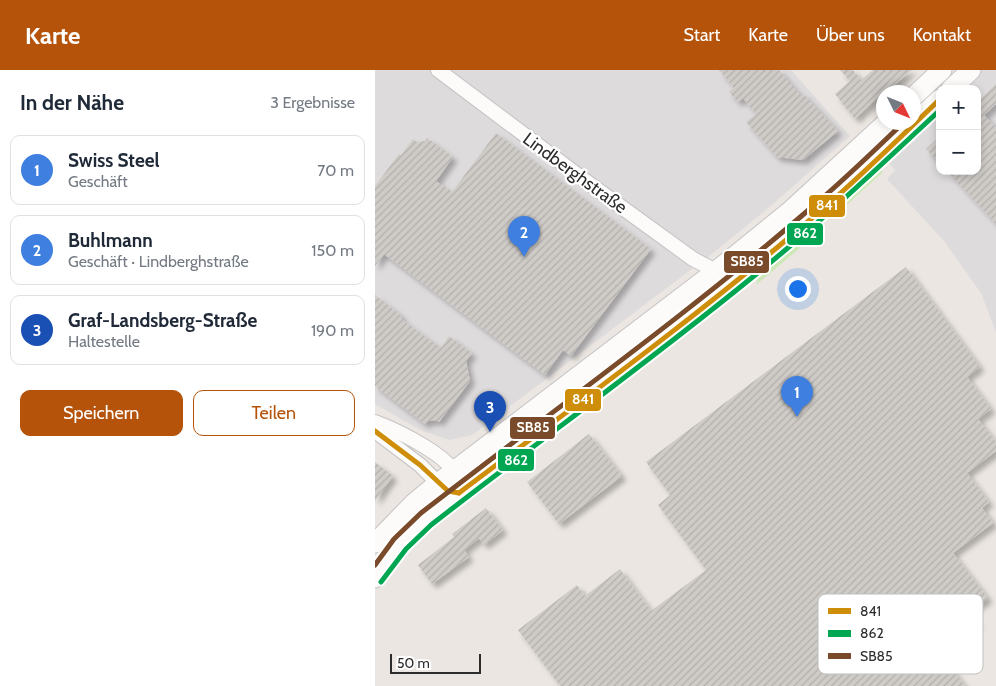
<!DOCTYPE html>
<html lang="de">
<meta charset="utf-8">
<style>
:root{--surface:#fff;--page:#f6f6f7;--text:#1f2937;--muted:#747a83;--line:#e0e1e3;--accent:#b45309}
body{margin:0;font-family:Cabin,sans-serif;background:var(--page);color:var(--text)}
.controls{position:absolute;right:15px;top:15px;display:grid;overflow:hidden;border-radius:10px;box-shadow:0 2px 8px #0003}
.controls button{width:45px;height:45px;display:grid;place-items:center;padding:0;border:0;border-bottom:1px solid var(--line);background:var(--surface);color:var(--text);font:25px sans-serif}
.compass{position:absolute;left:501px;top:15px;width:45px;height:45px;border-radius:50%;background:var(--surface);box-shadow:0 2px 8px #0003;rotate:133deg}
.scale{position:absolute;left:15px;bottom:12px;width:91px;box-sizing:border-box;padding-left:5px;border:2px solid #2c2c2c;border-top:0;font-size:14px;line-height:18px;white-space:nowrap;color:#2c2c2c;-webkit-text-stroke:4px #fff;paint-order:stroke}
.you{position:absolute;left:422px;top:218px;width:18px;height:18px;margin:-12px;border:4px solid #fff;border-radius:50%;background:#1a73e8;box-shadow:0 0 0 8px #1a73e833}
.badge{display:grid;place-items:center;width:32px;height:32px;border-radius:50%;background:var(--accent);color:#fff;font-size:16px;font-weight:700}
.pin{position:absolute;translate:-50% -41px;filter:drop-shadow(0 1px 2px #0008)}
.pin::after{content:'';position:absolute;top:26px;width:18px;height:15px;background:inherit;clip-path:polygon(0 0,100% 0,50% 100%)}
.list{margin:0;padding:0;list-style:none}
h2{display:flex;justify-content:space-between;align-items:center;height:65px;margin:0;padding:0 20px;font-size:21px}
h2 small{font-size:16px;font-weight:400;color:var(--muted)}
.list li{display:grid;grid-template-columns:32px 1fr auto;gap:15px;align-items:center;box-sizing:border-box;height:70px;margin:0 10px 10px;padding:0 10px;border:1px solid var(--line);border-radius:10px}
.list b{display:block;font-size:19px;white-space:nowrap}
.list p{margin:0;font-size:16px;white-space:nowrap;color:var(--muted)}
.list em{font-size:16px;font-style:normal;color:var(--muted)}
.actions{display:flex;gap:10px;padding:15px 20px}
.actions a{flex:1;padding:11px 0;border:1px solid var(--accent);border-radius:10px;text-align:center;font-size:18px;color:var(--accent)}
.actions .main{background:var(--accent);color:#fff}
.map{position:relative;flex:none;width:621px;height:616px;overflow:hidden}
header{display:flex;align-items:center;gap:30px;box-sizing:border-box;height:70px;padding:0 25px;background:var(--accent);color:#fff}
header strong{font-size:24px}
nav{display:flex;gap:28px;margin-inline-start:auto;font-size:18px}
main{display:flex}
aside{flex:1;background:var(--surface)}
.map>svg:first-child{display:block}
.industrial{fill:#dedbdd}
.grass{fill:url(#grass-tufts)}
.building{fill:url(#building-hatch);filter:url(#shadow)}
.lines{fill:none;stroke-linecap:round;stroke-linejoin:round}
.minor-casing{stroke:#c4c2c3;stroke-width:16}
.secondary-casing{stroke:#c4c2c3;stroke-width:21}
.minor{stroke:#fcfbfa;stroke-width:14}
.secondary{stroke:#fcfbfa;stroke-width:19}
.bus-1-casing{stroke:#fff;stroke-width:9}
.bus-2-casing{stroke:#fff;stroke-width:9}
.bus-3-casing{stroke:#fff;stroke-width:9}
.bus-1{stroke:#ce8e09;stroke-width:5}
.bus-2{stroke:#00a651;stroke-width:5}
.bus-3{stroke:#7a4b2a;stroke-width:5}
.labels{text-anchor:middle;stroke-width:4.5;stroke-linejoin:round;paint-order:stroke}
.street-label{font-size:18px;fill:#2c2c2c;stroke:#fff}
.key{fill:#fff;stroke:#c0c0c0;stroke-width:1}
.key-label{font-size:14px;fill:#2c2c2c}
.line-badge{stroke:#fff;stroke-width:2}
.badge-label{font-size:14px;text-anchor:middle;font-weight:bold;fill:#fff}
</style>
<header>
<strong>Karte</strong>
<nav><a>Start</a><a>Karte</a><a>Über uns</a><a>Kontakt</a></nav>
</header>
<main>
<aside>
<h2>In der Nähe<small>3 Ergebnisse</small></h2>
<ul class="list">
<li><span class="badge" style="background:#3f7fe0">1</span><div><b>Swiss Steel</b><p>Geschäft</p></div><em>70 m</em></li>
<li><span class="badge" style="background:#3f7fe0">2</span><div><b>Buhlmann</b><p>Geschäft · Lindberghstraße</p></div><em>150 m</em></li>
<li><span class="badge" style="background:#1a4fb4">3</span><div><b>Graf-Landsberg-Straße</b><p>Haltestelle</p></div><em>190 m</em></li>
</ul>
<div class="actions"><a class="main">Speichern</a><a>Teilen</a></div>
</aside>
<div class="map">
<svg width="621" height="616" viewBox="0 0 621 616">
<defs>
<pattern id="grass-tufts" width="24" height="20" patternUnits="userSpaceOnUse" patternTransform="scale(1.25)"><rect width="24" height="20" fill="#cde8b7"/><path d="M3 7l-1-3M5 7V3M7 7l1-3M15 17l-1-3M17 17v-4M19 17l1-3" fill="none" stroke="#b0c79e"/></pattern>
<pattern id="building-hatch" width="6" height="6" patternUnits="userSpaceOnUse" patternTransform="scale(1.25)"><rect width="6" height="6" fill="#cfccc8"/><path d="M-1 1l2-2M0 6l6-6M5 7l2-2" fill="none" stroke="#b2afac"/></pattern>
<filter id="shadow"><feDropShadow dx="4.5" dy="4.5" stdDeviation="2.5" flood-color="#0004"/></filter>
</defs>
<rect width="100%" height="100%" fill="#ebe6e1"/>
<g class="industrial">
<path d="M 0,0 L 416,0 L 475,66 L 398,134 L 342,180 L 97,365 L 74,370 L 45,360 L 0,334 Z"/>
<path d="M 605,0 L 621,0 L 621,262 L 606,223 L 569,171 L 512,109 L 520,100 L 512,91 L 565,39 L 565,101 L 602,101 L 602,19 L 585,19 Z"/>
</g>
<g class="grass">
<path d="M 505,99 L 508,102 L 455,150 L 453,146 Z"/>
<path d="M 429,168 L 432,172 L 381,215 L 383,208 L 388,201 Z"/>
<path d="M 334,217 L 341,217 L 106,398 L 102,392 Z"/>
</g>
<g class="building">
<path d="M 344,0 L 404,0 L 425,25 L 427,23 L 463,61 L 428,90 L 402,87 L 371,52 L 381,44 L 368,28 L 363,32 L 354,22 L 359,18 Z"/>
<path d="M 465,0 L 478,0 L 486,10 L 498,0 L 537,0 L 511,22 L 508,22 L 480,49 L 460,24 L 475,11 Z"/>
<path d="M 621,14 L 621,34 L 609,45 L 621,58 L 621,154 L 572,101 L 602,101 L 602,32 Z"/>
<path d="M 121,63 L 276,179 L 196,286 L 188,280 L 170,305 L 9,184 L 0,196 L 0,116 L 24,84 L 26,85 L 38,69 L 42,72 L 50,71 L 52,68 L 78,87 L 61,111 L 77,122 Z"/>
<path d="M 565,66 L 565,93 L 551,79 Z"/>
<path d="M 531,197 L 605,297 L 592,307 L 616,339 L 603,349 L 621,372 L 621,381 L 592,403 L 614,432 L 607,438 L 618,453 L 578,483 L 613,528 L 595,542 L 603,553 L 564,581 L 590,616 L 185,616 L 143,560 L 202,515 L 210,526 L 245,499 L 276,541 L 331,500 L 283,435 L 295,425 L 271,392 Z"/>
<path d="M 0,225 L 27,246 L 26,249 L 66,278 L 74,266 L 97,283 L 91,291 L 95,311 L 64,352 L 61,350 L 53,351 L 50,354 L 0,316 Z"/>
<path d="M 214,364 L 247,406 L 184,454 L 152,412 Z"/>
<path d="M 0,392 L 18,406 L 0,431 Z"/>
<path d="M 111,438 L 128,460 L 109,475 L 104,468 L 89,480 L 94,487 L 57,514 L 43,495 L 79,467 L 77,464 Z"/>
</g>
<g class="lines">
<defs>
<g id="minor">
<path d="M 63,0 L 212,112 L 318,189 L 341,201"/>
<path d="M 0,352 C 21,360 79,387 84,411 C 85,414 84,419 84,423 L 73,421 L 63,413 L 45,395 L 0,361"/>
</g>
<g id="secondary">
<path d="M 576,19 L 596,0"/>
<path d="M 538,27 L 567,0"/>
<path d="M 0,473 L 39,433 L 63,413 L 341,201 L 414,142 L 512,52"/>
<path d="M 0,508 L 25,474 L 51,449 C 175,351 305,260 426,157 C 474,117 519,72 565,29"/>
</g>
</defs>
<use href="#minor" class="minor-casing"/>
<use href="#secondary" class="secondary-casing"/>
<use href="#minor" class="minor"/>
<use href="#secondary" class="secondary"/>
<defs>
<g id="bus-1">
<path d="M 0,361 L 45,395 L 73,421 L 84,423"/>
<path d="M 84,423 C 205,332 328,242 443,143 C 485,107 525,68 565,29"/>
</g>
<path id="bus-2" d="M 6,512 L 31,479 L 56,455 C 165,370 278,289 385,201 C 448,150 506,95 565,40"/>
<path id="bus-3" d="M 0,495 L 19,469 L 46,443 C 177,341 312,245 437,137 C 469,110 499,81 529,52"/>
</defs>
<use href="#bus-1" class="bus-1-casing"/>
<use href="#bus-2" class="bus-2-casing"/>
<use href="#bus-3" class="bus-3-casing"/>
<use href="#bus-1" class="bus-1"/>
<use href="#bus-2" class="bus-2"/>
<use href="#bus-3" class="bus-3"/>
</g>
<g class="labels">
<g class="street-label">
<text transform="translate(200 103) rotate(36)" y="6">Lindberghstraße</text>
</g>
</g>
<rect x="443" y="524" width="165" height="80" rx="8" class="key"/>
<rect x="453" y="538" width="23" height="6" fill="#ce8e09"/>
<rect x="453" y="560" width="23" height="7" fill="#00a651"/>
<rect x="453" y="583" width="23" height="6" fill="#7a4b2a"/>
<g class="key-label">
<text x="485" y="546">841</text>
<text x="485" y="568">862</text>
<text x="485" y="591">SB85</text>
</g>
<g class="line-badge">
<rect x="433" y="124" width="38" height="24" rx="5" fill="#ce8e09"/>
<rect x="411" y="152" width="38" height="24" rx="5" fill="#00a651"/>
<rect x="348" y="180" width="47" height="24" rx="5" fill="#7a4b2a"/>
<rect x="189" y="318" width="38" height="24" rx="5" fill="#ce8e09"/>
<rect x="134" y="346" width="47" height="24" rx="5" fill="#7a4b2a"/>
<rect x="122" y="378" width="38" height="24" rx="5" fill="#00a651"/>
</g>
<g class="badge-label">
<text x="452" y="140">841</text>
<text x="430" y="168">862</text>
<text x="372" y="196">SB85</text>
<text x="208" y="334">841</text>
<text x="158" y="362">SB85</text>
<text x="141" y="395">862</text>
</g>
</svg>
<div class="controls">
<button>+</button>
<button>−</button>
</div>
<svg class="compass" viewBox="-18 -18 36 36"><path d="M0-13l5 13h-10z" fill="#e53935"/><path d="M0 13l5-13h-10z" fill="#747a83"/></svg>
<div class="scale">50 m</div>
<div class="you"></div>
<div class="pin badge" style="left:422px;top:347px;background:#3f7fe0">1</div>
<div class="pin badge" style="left:149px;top:187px;background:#3f7fe0">2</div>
<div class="pin badge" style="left:115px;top:362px;background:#1a4fb4">3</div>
</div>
</main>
